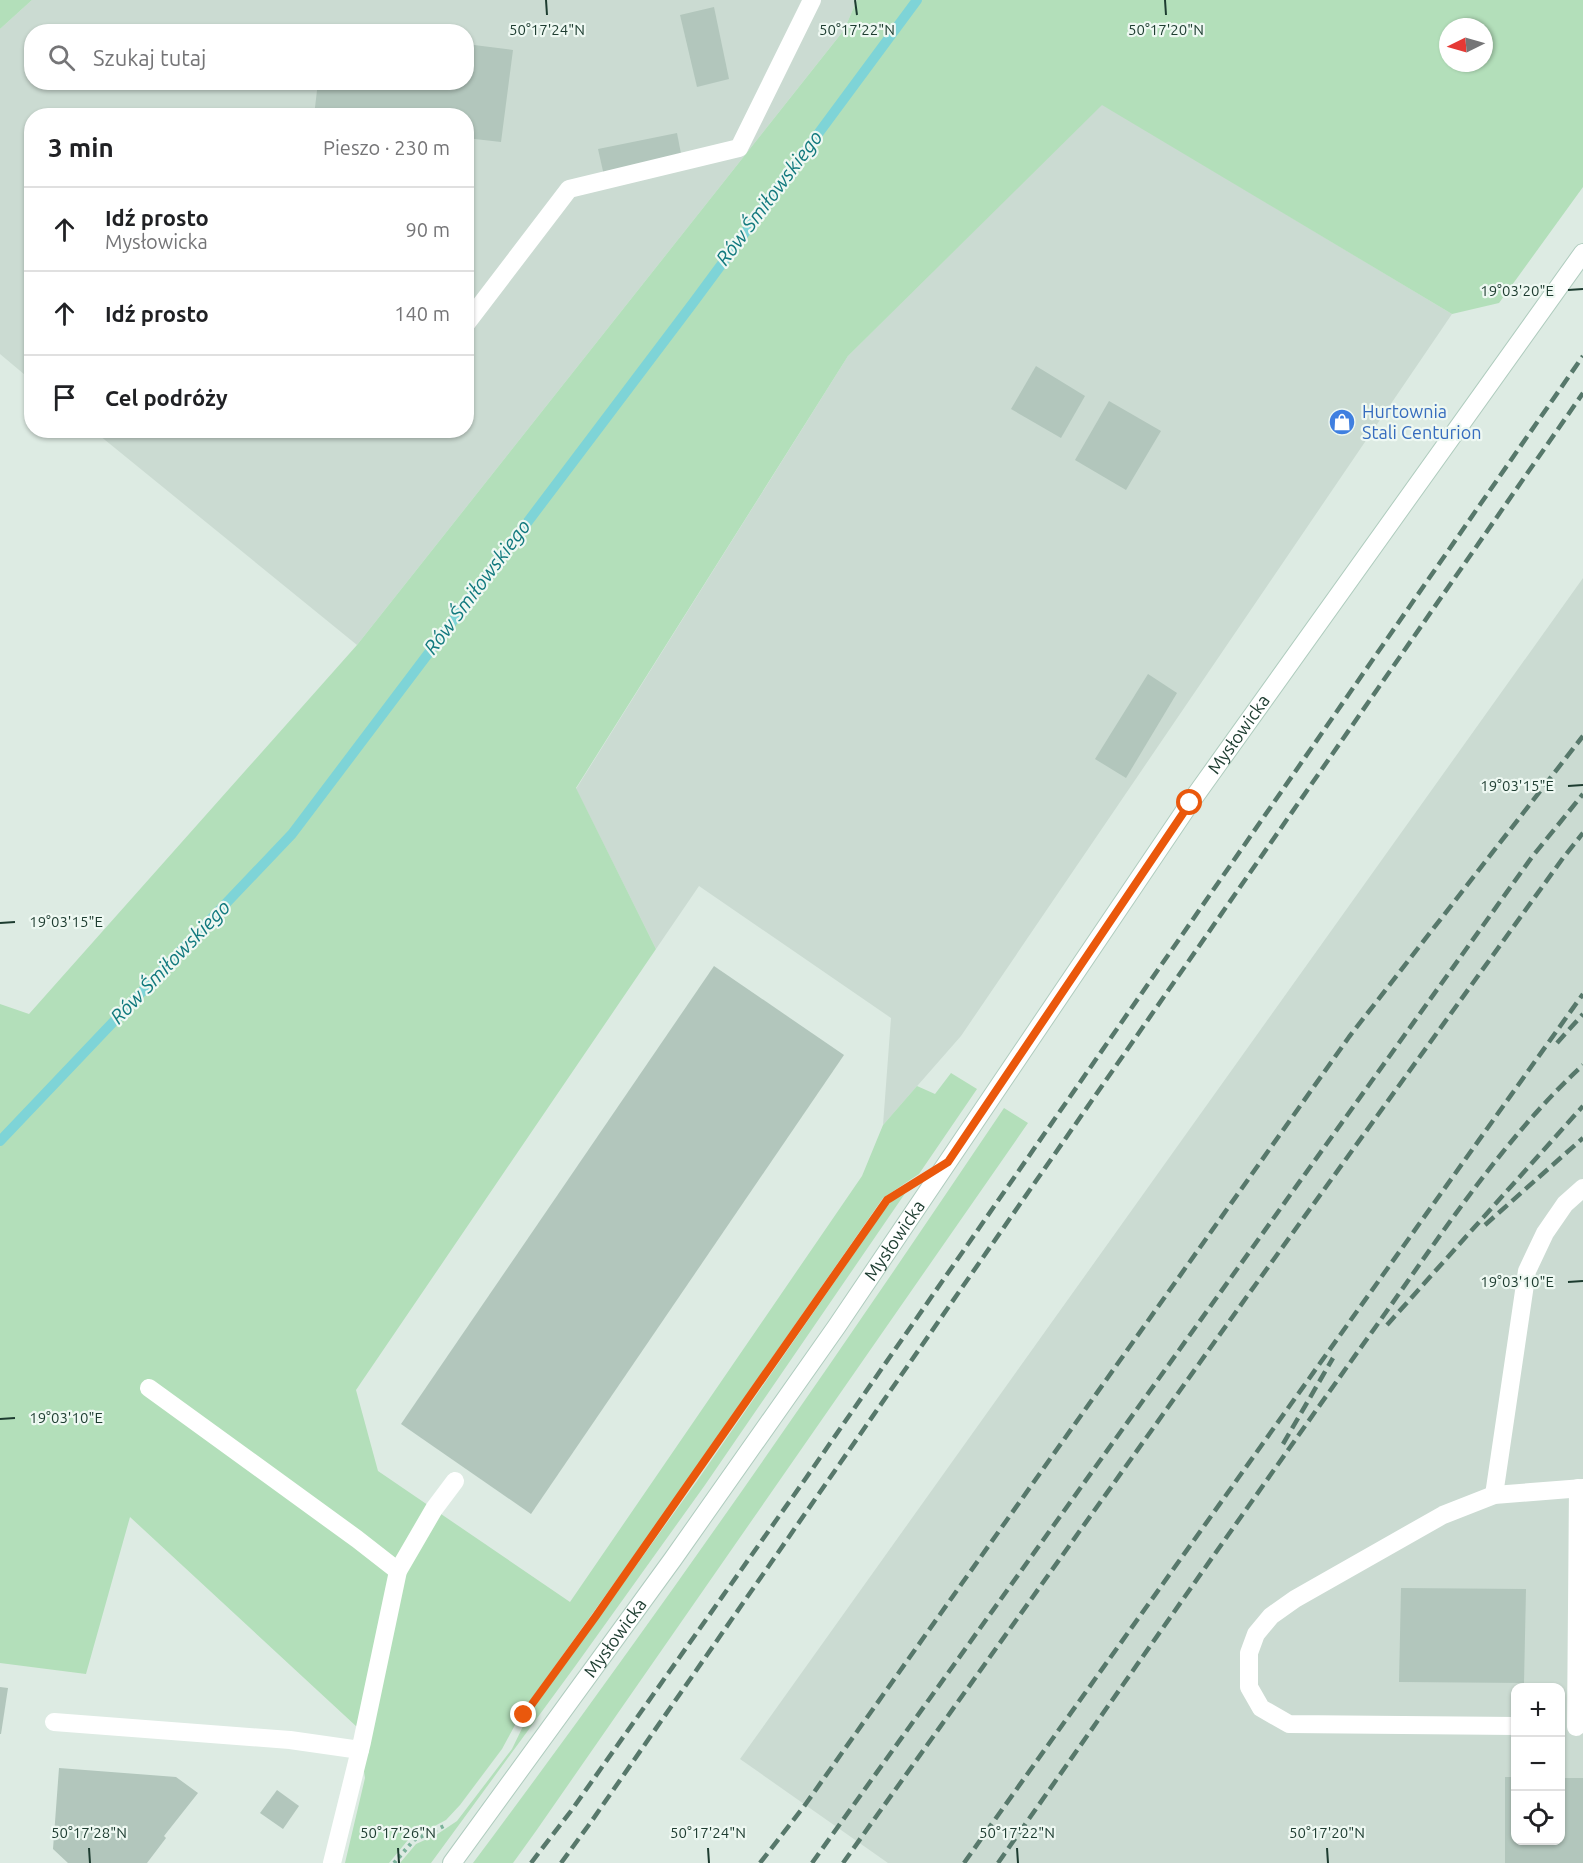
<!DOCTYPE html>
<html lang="pl">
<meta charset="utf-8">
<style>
:root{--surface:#fff;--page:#f6f6f6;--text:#202124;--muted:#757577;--line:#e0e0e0}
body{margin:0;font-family:Ubuntu,sans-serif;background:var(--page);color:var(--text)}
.controls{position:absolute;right:18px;bottom:18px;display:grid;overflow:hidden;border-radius:12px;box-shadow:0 2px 4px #0004}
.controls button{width:54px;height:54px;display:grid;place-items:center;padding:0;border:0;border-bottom:2px solid var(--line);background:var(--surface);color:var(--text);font:30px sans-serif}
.compass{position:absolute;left:1439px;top:18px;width:54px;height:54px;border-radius:50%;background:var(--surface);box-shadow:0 2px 4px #0004;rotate:265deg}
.stop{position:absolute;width:18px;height:18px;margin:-14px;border:4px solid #ea580c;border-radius:50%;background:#fff}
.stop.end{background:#ea580c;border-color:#fff;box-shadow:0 2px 6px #0008}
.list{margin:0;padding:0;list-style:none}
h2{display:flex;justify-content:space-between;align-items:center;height:78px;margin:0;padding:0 24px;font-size:26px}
h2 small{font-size:20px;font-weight:400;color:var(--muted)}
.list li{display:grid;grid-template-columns:39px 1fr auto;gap:18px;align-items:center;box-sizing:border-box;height:84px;padding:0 24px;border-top:2px solid var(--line)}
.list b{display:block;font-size:22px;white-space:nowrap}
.list p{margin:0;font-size:20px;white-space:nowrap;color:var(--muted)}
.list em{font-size:20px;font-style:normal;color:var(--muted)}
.icon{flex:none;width:33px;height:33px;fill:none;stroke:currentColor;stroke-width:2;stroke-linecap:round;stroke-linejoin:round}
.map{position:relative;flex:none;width:1583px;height:1863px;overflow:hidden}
.search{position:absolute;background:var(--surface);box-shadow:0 2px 4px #0004;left:24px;top:24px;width:450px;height:66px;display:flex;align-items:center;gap:15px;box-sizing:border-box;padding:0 21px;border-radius:24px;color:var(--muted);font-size:22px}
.panel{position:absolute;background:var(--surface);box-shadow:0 2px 4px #0004;left:24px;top:108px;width:450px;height:330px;border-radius:24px}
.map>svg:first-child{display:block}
.built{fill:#cbdbd2;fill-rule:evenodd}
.green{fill:#b3dfba;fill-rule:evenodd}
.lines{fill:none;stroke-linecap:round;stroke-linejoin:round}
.stream{stroke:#7ed4d7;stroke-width:10}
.building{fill:#b2c6bc}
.secondary-casing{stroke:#afccbe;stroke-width:20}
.path{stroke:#7ab29a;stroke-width:4;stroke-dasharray:3 4.5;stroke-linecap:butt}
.lane{stroke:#fff;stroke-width:18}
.secondary{stroke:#fff;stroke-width:18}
.rail{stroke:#57786b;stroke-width:4.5;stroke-dasharray:12 6;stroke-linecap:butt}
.route{stroke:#ea580c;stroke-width:8}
.ticks{fill:none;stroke:#1d3c30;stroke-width:2}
.labels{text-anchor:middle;stroke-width:4.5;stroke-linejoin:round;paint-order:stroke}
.shop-label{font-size:18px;fill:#366cbe;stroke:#eef8f2;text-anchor:start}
.street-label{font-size:18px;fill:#1d3c30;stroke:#eef8f2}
.water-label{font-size:20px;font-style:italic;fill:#11797e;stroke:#eef8f2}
.ticks-label{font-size:15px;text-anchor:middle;fill:#1d3c30;stroke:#eef8f2;stroke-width:4.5;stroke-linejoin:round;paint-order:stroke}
</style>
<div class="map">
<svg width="1583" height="1863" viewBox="0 0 1583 1863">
<rect width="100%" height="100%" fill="#ddebe3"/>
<g class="built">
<path d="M 32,0 L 857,0 L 844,30 L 357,645 L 94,431 L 466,430 L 466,116 L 32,116 L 31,380 L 0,354 L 0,29 ZM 32,32 L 466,32 L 466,82 L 32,82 Z"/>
<path d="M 1102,104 L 1452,314 L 961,1036 L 883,1125 L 891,1018 L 699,886 L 656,949 L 576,789 L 848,356 Z"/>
<path d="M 1583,578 L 1583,1863 L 888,1863 L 740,1759 ZM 1516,1688 L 1560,1688 L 1560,1840 L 1516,1840 Z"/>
</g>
<g class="green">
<path d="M 0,0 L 32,0 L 0,29 Z"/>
<path d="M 857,0 L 1583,0 L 1583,187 L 1499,303 L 1452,314 L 1102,105 L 848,356 L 576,788 L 656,949 L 356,1390 L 378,1471 L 570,1602 L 862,1176 L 883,1125 L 917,1086 L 935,1094 L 951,1073 L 977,1089 L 919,1174 L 883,1198 L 658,1522 L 522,1712 L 502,1749 L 460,1805 L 446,1820 L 408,1840 L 389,1863 L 345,1863 L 365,1778 L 357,1727 L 130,1517 L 86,1674 L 0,1663 L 0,1004 L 29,1014 L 357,645 L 844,30 ZM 1448,27 L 1484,27 L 1484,63 L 1448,63 Z"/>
<path d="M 1004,1108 L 1028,1123 L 536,1831 L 513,1863 L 473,1863 C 657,1617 832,1364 1004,1108 Z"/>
<path d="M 906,1192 L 705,1485 L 576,1665 L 431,1863 L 400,1863 L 416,1844 L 436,1835 L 457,1821 L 512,1749 L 528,1716 L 697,1481 L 885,1209 L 892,1201 Z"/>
</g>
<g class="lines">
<path class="stream" d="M 0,1141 L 292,834 L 693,303 L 917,0"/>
</g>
<g class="building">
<path d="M 714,7 L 729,79 L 697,87 L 680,15 Z"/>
<path d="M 325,26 L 357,30 L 357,32 L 325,32 Z"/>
<path d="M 466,44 L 513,50 L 501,142 L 466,138 L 466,116 L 314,116 L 318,82 L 466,82 Z"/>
<path d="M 677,133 L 683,164 L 605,180 L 598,149 Z"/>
<path d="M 1036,366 L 1085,396 L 1061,438 L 1011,409 Z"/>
<path d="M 1109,401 L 1161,431 L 1126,490 L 1075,460 Z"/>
<path d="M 1148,674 L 1177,693 L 1126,778 L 1095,759 Z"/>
<path d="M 714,966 L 844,1055 L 531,1514 L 401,1424 Z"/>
<path d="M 1401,1588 L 1526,1589 L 1524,1683 L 1399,1682 Z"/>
<path d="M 0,1687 L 8,1688 L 1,1734 L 0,1734 Z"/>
<path d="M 59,1768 L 176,1777 L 198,1793 L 164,1836 L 166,1838 L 147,1863 L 68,1863 L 53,1849 Z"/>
<path d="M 1505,1777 L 1516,1777 L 1516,1840 L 1560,1840 L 1560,1778 L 1583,1778 L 1583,1863 L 1505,1863 Z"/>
<path d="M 277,1790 L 299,1806 L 283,1829 L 260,1813 Z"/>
</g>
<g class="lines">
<defs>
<g id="secondary">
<path id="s1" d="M 452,1863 L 673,1559 L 837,1326 L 1190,803 L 1583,253"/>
</g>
</defs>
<use href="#secondary" class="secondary-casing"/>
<g class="path">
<path d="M 609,1598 L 883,1205 L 891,1197"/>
<path d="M 394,1863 L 414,1840 L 446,1825"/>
</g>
<g class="lane">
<path d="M 466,324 L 569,189 L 739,148 L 812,0"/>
<path d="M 149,1388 L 357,1539 L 398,1571"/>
<path d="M 1494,1495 L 1527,1271 L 1545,1233 L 1565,1204 L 1583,1188"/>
<path d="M 54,1722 L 290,1740 L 360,1750"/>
<path d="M 1516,1726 L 1289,1724 L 1261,1708 L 1249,1687 L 1249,1653 L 1256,1634 L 1271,1616 L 1295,1599 L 1443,1515 L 1494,1495 L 1583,1488"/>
<path d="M 1576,1727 L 1578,1488"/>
<path d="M 332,1863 L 362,1742 L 398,1571 L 434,1509 L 455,1481"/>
</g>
<use href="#secondary" class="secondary"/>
<g class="rail">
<path d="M 1557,1043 L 1583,1014"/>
<path d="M 1485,1225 L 1583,1138"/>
<path d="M 1387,1325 L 1583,1106"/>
<path d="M 1283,1444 L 1333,1358"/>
<path d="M 531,1863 L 571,1811 L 806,1478 L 1583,356"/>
<path d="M 561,1863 L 591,1822 L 1583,393"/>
<path d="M 760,1863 L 805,1805 L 1349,1037 L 1583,736"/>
<path d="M 812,1863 L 1532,857 L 1583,794"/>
<path d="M 843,1863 L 1248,1295 L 1563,858 L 1583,833"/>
<path d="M 964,1863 L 1583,994"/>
<path d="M 998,1863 C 1118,1692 1238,1520 1359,1350 C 1428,1255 1497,1144 1583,1065"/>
</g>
</g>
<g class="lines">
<path class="route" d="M 524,1715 L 596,1616 L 887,1200 L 948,1162 L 1190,803"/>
</g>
<path class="ticks" d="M 546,0 L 547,15M 855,0 L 857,15M 1165,0 L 1166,15M 1568,290 L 1583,289M 1568,786 L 1583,785M 0,923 L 15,922M 1568,1282 L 1583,1281M 0,1419 L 15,1418M 89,1848 L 90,1863M 398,1848 L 399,1863M 708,1848 L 709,1863M 1017,1848 L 1018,1863M 1327,1848 L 1328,1863"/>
<defs>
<symbol id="shop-disc" viewBox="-11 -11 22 22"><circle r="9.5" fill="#3f7fe0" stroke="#eef8f2"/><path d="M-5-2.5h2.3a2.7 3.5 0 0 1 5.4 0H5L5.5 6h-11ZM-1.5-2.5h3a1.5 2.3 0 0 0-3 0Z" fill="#fff"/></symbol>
</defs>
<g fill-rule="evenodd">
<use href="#shop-disc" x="1327" y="407" width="30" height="30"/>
</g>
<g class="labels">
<g class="shop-label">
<text x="1362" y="418">Hurtownia<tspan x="1362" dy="21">Stali Centurion</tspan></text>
</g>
<g class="street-label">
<text dy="6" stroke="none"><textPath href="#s1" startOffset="1376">Mysłowicka</textPath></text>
<text dy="6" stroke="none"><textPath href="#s1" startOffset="764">Mysłowicka</textPath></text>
<text dy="6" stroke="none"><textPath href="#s1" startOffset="278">Mysłowicka</textPath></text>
</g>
<g class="water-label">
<text transform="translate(769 198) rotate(-53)" y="7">Rów Śmiłowskiego</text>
<text transform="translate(477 587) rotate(-53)" y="7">Rów Śmiłowskiego</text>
<text transform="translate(170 962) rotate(-46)" y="7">Rów Śmiłowskiego</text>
</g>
</g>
<g class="ticks-label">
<text x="547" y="35">50°17'24"N</text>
<text x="857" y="35">50°17'22"N</text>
<text x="1166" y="35">50°17'20"N</text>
<text x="1517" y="296">19°03'20"E</text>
<text x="1517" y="791">19°03'15"E</text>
<text x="66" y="927">19°03'15"E</text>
<text x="1517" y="1287">19°03'10"E</text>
<text x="66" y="1423">19°03'10"E</text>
<text x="89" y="1838">50°17'28"N</text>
<text x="398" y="1838">50°17'26"N</text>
<text x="708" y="1838">50°17'24"N</text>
<text x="1017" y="1838">50°17'22"N</text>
<text x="1327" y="1838">50°17'20"N</text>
</g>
</svg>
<div class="controls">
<button>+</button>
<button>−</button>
<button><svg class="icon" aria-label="locate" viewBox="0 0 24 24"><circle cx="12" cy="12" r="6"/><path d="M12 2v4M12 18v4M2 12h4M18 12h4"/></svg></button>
</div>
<svg class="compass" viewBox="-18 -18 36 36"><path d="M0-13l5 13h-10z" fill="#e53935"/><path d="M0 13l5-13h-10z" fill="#757577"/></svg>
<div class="stop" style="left:1190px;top:803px"></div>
<div class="stop end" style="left:524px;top:1715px"></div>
<div class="search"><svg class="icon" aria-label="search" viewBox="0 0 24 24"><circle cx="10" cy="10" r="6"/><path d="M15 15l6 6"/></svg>Szukaj tutaj</div>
<section class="panel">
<h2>3 min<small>Pieszo · 230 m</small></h2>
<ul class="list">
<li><svg class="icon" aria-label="ahead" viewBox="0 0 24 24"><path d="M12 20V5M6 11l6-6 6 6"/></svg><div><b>Idź prosto</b><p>Mysłowicka</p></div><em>90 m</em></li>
<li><svg class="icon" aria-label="ahead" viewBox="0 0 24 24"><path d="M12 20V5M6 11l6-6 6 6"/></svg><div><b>Idź prosto</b></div><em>140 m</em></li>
<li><svg class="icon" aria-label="arrive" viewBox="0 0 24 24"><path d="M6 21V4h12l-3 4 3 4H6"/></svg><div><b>Cel podróży</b></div></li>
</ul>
</section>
</div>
